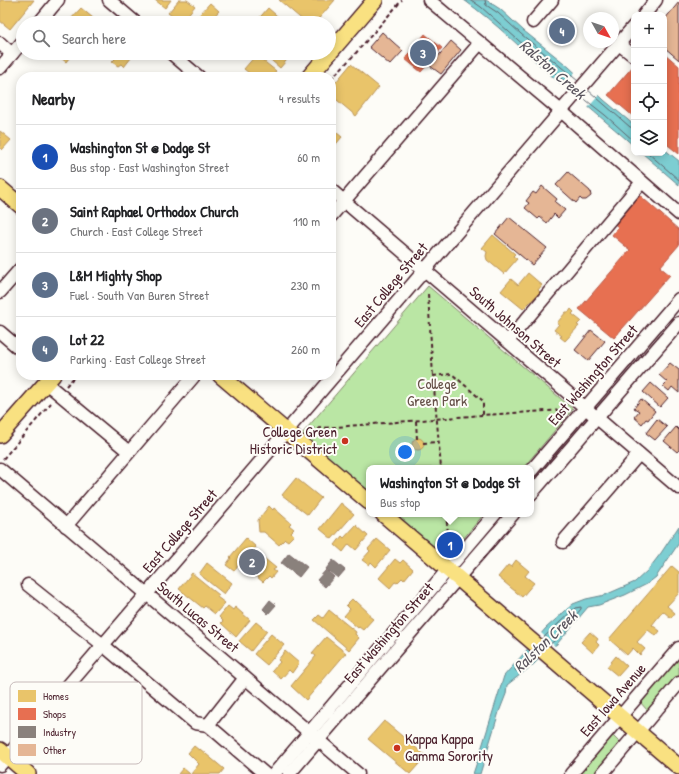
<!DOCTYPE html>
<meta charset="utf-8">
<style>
:root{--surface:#fff;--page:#f2f2f2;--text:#202124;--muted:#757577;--line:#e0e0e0;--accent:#2563eb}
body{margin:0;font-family:"Patrick Hand",sans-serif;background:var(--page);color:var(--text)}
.controls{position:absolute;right:12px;top:12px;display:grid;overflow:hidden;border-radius:8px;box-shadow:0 2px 10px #0003}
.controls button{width:36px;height:36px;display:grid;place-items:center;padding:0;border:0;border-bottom:1px solid var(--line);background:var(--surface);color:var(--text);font:20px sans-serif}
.compass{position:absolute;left:583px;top:12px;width:36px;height:36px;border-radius:50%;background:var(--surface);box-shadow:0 2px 10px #0003;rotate:130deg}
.you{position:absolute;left:405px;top:452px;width:14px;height:14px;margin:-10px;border:3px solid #fff;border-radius:50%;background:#1a73e8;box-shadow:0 0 0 6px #1a73e833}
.badge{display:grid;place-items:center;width:26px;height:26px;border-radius:50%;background:var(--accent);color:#fff;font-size:13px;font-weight:700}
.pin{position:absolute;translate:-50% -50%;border:2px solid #fff;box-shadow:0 1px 4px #0006}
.popup{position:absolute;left:366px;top:465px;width:168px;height:52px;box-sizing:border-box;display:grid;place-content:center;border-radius:8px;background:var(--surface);filter:drop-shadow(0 1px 3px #0005);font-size:13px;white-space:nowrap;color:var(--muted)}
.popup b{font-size:15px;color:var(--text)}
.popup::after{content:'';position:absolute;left:50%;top:100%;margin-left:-8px;border:8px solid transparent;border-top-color:var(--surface)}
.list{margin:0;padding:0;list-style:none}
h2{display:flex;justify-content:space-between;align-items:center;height:52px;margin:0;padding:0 16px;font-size:17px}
h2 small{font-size:13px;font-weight:400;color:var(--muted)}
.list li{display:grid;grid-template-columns:26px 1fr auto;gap:12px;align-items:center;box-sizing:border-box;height:64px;padding:0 16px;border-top:1px solid var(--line)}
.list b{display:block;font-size:15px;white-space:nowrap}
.list p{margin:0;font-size:13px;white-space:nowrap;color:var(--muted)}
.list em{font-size:13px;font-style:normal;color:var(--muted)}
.icon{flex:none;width:22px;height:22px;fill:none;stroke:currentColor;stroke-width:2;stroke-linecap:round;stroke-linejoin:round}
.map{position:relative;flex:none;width:679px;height:774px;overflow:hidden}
.search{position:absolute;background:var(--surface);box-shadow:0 2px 10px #0003;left:16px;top:16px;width:320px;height:44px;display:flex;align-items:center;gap:10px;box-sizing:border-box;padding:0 14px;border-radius:22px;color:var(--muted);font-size:15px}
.panel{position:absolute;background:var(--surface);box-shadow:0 2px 10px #0003;left:16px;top:72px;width:320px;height:308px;border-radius:16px}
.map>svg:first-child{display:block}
.green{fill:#bae6a4;stroke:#828268}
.water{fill:#7dced2;stroke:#69888f}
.pier{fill:#fdfcf7}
.homes{fill:#e9c46a;stroke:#b99257}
.shops{fill:#e76f51;stroke:#b85746}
.industry{fill:#8a817c;stroke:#776464}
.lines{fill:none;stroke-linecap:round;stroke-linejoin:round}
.shore{stroke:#5e656e;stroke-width:1}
.building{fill:#e5b695;stroke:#4a1f2b}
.minor-casing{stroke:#4a1f2b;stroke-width:15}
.major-casing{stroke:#4a1f2b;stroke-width:18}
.path{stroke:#4a1f2b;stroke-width:2;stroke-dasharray:4 3;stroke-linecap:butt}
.minor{stroke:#fdfcf7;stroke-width:12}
.major{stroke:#f9e181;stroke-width:15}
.poi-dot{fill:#c8321e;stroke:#fdfcf7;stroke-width:1.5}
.labels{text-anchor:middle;stroke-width:4;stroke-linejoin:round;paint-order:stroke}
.street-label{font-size:15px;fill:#4a1f2b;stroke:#fdfcf7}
.park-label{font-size:15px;fill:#665149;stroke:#fdfcf7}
.poi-label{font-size:15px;fill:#4a1f2b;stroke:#fdfcf7;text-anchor:end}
.water-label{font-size:16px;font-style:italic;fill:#59545d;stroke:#fdfcf7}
.key{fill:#fdfcf7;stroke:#c7baba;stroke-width:1}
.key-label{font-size:11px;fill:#4a1f2b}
</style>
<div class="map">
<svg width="679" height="774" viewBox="0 0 679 774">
<rect width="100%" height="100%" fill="#fdfcf7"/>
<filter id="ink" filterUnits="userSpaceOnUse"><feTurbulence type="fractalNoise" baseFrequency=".025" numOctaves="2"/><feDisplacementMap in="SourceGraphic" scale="8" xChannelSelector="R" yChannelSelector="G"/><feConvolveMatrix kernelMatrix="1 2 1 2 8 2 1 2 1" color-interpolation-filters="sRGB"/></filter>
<g filter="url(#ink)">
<g class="green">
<path d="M 428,286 L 573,409 L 523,468 L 369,468 L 369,492 L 302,434 Z"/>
<path d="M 395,514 L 484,514 L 447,558 Z"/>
<path d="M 679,656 L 679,677 L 652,709 L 647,710 L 640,702 Z"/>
<path d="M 611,736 L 613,736 L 620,743 L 620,746 L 596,774 L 578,774 Z"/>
</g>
<g class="water">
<path d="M 464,0 L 486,0 L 500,9 L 524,31 L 569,67 L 604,100 L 634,125 L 634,146 C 608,123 581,101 554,78 C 525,52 496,23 464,0 Z"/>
<path d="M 664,149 L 679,161 L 679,185 L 642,153 L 664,153 Z"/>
<path d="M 679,526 L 679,543 L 656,577 L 647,584 L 625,595 L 599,605 L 588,607 L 557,644 L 547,651 L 534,664 L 507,685 L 506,694 L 499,712 L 480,774 L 473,774 L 480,753 L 504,676 L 546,628 L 573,604 L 586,599 L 605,595 L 635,582 L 648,570 L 661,553 Z"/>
</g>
<g class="pier">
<path d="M 576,71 L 600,94 L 587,109 L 562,87 Z"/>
<path d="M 540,632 L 556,647 L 548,652 L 540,661 L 526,648 Z"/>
</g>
<g class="homes">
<path d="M 0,0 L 34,0 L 10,29 L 0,21 Z"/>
<path d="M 155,0 L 171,0 L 165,8 Z"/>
<path d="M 179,0 L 187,0 L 195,6 L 181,23 L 168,13 Z"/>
<path d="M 279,0 L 335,0 L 315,23 L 306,23 Z"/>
<path d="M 210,3 L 219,11 L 210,21 L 212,23 L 192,23 Z"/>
<path d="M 81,8 L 93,18 L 89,23 L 71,23 L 69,21 Z"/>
<path d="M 268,8 L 284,22 L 283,23 L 255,23 Z"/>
<path d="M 55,53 L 73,53 L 66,62 Z"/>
<path d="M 114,53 L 135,53 L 124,67 L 121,64 L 118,66 L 112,62 L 115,59 L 112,56 Z"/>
<path d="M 263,53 L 290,53 L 292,54 L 280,68 Z"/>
<path d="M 256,55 L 276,71 L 271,77 L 254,77 L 244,69 Z"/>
<path d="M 351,64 L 379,87 L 356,116 L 331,95 L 331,88 Z"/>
<path d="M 331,128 L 342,137 L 331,150 Z"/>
<path d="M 0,131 L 11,140 L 2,150 L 0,148 Z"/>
<path d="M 493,235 L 515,254 L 513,256 L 517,259 L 504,274 L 487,260 L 486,256 L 487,252 L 482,248 Z"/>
<path d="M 528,273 L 542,285 L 538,290 L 540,292 L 523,309 L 501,291 L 511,279 L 518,285 Z"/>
<path d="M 571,309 L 574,312 L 572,314 L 581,321 L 577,325 L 579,326 L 565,341 L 560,337 L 562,336 L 554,330 L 559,324 L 557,323 L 566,312 L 569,312 Z"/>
<circle cx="418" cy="444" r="6"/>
<path d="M 296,478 L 321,498 L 308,515 L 282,495 Z"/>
<path d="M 341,503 L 354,514 L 332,539 L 320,529 Z"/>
<path d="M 269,506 L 273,510 L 274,508 L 291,523 L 289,525 L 294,529 L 291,532 L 294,535 L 288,541 L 285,539 L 279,545 L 264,532 L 259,532 L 258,520 Z"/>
<path d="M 356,525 L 368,536 L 356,550 L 349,544 L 343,552 L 335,545 L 342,536 L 344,538 Z"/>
<path d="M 246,538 L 256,547 L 254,550 L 276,568 L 273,570 L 276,572 L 271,578 L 269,576 L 263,582 L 240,563 L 234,571 L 226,565 L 231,558 L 230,557 Z"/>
<path d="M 377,539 L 390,550 L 376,567 L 371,562 L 369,565 L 362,560 L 370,551 L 368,549 Z"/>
<path d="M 395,559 L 400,563 L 403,560 L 413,569 L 404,580 L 402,578 L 397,583 L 395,582 L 390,588 L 379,578 Z"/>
<path d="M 516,560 L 529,571 L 525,576 L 534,583 L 522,597 L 498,577 L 508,565 L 511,567 Z"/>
<path d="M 207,563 L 232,583 L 224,594 L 199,574 Z"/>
<path d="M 672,566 L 679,572 L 679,593 L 667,606 L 675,613 L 671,618 L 663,611 L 652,625 L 660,631 L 656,636 L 648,630 L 637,642 L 645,649 L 640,655 L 633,648 L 627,655 L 609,639 Z"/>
<path d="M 192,573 L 219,595 L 217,597 L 225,603 L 215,614 L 205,606 L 203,608 L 179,589 Z"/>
<path d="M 352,599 L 355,602 L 356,601 L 370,614 L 369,616 L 373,619 L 363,630 L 359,627 L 358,628 L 344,616 L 350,609 L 346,605 Z"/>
<path d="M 228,606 L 233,610 L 235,607 L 250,620 L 236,637 L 221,623 L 223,621 L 219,617 Z"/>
<path d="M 329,610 L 356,632 L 355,634 L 359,638 L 349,650 L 314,620 L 319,615 L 323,618 Z"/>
<path d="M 256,622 L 267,631 L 251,651 L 239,641 Z"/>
<path d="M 590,632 L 598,639 L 596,642 L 599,645 L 593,653 L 581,642 Z"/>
<path d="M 271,634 L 284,645 L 267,665 L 254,654 Z"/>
<path d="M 326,637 L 346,653 L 306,700 L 291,686 L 316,656 L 312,653 Z"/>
<path d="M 285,651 L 299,663 L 292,673 L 289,670 L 281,679 L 272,671 L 280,662 L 278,660 Z"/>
<path d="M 616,656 L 627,666 L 618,676 L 607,667 Z"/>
<path d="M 384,721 L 426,756 L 410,774 L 368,739 Z"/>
<path d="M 194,746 L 199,750 L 200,749 L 224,769 L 220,774 L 191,774 L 199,764 L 188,753 Z"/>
<path d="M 183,768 L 190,774 L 178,774 Z"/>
</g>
<g class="shops">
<path d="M 425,34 L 442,48 L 421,72 L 405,59 Z"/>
<path d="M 664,53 L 679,66 L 679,154 L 664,142 Z"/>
<path d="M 634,65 L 634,117 L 608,95 Z"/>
<path d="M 635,191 L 679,230 L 679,245 L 660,267 L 670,275 L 614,338 L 579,309 L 630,250 L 612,235 L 618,227 L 610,220 Z"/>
</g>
<g class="industry">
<path d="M 289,553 L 307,567 L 299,577 L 281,563 Z"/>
<path d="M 333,560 L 345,570 L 338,578 L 326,569 Z"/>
<path d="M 326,570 L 334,577 L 325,587 L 317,580 Z"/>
<path d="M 270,600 L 276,605 L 268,614 L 263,609 Z"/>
</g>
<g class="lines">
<g class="shore">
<path d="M 471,0 L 481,7 L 572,88"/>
<path d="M 485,0 L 486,5 L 498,13 L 521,34 L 578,81"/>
<path d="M 588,90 L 630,127 L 634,128"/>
<path d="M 582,97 L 605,115 L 634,141"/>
<path d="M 648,153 L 679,180"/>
<path d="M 542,639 L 575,608 L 581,607 L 581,609 L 554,641 L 549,645"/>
<path d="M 531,652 L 515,669 L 516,671 L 518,671 L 536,656"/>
</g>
</g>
<g class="building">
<path d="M 679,2 L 679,60 L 664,47 L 664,20 Z"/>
<path d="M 382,32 L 403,51 L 390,65 L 369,47 Z"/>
<path d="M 451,41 L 461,50 L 441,74 L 430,66 Z"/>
<path d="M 568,172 L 590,191 L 591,196 L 586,200 L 582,200 L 580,198 L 576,203 L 556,185 Z"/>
<path d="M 542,186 L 557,199 L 555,202 L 565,210 L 558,218 L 554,214 L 547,223 L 540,217 L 538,219 L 525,208 L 529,203 L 526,201 L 533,192 L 536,194 Z"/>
<path d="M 509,217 L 547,248 L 532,265 L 495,234 Z"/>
<path d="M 591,330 L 605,341 L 588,361 L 575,350 Z"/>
<path d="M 670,363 L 679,370 L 679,393 L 672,387 L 669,391 L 663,386 L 667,382 L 659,375 Z"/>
<path d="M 651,383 L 668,398 L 660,407 L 643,392 Z"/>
<path d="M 641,399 L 655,411 L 648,420 L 646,419 L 642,424 L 634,417 L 639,411 L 634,408 Z"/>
<path d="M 657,419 L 667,427 L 655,440 L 646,433 Z"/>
<path d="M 676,427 L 679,430 L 679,450 L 677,452 L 664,441 Z"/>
</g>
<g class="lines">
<defs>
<g id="minor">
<path d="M 109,0 L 136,23"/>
<path d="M 429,0 L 561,111 L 679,214"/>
<path d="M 644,15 L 656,0"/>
<path d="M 533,22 L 552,0"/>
<path d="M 39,23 L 58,0"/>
<path d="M 0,43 L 12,54"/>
<path d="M 619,44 L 634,56"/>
<path d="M 171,53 L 199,77"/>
<path d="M 0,68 L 23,41"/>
<path d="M 331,190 L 679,488"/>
<path d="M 331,216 L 480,43"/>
<path d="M 0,292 L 21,268"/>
<path d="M 0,332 L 21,350"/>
<path d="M 508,341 L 642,182"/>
<path d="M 46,383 L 129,452"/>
<path d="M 0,469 L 358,774"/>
<path d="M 531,471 L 679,299"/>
<path d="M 531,494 L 679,323"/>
<path d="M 66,526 L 195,375"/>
<path d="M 563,542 L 639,454"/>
<path d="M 28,585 L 103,645 L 195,723 L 208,725"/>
<path d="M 245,678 L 208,725 L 265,774"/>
<path d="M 0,765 L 634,26"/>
<path d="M 274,774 L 495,514"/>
<path d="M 289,774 L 513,514"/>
<path d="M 571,774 L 679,648"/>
<path d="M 602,774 L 679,683"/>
</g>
<g id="major">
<path d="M 309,77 L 375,0"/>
<path d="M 0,188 L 21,206"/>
<path d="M 220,375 L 369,502"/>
<path d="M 0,435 L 53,375"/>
<path d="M 383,514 L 679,767"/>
<path d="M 0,750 L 28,774"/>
</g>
</defs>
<use href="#minor" class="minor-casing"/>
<use href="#major" class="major-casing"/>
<g class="path">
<path d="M 331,79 L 355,54 L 402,0"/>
<path d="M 428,294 L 433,376 L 441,468"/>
<path d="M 433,376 L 452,374 L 483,401 L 483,415"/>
<path d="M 66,386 L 76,375"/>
<path d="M 416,421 L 417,439"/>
<path d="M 311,429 L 483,415 L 563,410"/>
<path d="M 423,443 L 438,442"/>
<path d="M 3,459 L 51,403"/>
<path d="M 446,514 L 449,544"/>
</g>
<use href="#minor" class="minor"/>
<use href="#major" class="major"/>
</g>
</g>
<g class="poi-dot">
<circle cx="345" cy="441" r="4"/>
<circle cx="397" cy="748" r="4"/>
</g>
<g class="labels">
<g class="street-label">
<text transform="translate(391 285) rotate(-50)" y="5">East College Street</text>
<text transform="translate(515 327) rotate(41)" y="5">South Johnson Street</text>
<text transform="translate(593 375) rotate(-49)" y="5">East Washington Street</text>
<text transform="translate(180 531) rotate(-49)" y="5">East College Street</text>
<text transform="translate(198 617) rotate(40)" y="5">South Lucas Street</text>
<text transform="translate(389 633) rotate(-49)" y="5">East Washington Street</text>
<text transform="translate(613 700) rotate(-49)" y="5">East Iowa Avenue</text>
</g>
<g class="park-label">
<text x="437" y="389">College<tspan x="437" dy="17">Green Park</tspan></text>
</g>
<g class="poi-label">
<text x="337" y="437">College Green<tspan x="337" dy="17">Historic District</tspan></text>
<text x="405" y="744" text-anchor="start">Kappa Kappa<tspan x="405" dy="17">Gamma Sorority</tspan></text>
</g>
<g class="water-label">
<text transform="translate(553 69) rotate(41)" y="6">Ralston Creek</text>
<text transform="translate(545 641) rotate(-44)" y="6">Ralston Creek</text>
</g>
</g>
<rect x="10" y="682" width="132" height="82" rx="6" class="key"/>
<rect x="18" y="690" width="18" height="12" fill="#e9c46a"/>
<rect x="18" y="708" width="18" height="12" fill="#e76f51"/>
<rect x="18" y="726" width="18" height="12" fill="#8a817c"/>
<rect x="18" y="744" width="18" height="12" fill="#e5b695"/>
<g class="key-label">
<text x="43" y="700">Homes</text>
<text x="43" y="718">Shops</text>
<text x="43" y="736">Industry</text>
<text x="43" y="754">Other</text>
</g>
</svg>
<div class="controls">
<button>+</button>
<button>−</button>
<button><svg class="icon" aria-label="locate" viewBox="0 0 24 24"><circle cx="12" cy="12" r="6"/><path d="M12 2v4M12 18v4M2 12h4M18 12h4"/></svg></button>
<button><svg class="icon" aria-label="layers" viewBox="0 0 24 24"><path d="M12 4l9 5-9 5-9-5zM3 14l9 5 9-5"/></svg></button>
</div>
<svg class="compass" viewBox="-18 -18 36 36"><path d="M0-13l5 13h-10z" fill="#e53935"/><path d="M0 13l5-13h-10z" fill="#757577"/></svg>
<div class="you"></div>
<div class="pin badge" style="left:450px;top:545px;background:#1a4fb4">1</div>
<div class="popup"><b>Washington St @ Dodge St</b>Bus stop</div>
<div class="pin badge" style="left:252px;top:562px;background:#6b7280">2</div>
<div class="pin badge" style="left:423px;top:53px;background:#5c6f8a">3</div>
<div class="pin badge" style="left:562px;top:31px;background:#5c6f8a">4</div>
<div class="search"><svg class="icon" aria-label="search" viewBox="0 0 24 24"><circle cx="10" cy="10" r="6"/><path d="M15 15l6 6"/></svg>Search here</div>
<section class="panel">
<h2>Nearby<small>4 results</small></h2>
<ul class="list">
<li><span class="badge" style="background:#1a4fb4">1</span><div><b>Washington St @ Dodge St</b><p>Bus stop · East Washington Street</p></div><em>60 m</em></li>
<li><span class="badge" style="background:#6b7280">2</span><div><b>Saint Raphael Orthodox Church</b><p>Church · East College Street</p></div><em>110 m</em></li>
<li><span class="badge" style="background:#5c6f8a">3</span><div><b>L&amp;M Mighty Shop</b><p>Fuel · South Van Buren Street</p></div><em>230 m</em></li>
<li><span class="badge" style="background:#5c6f8a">4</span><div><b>Lot 22</b><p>Parking · East College Street</p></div><em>260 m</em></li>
</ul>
</section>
</div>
